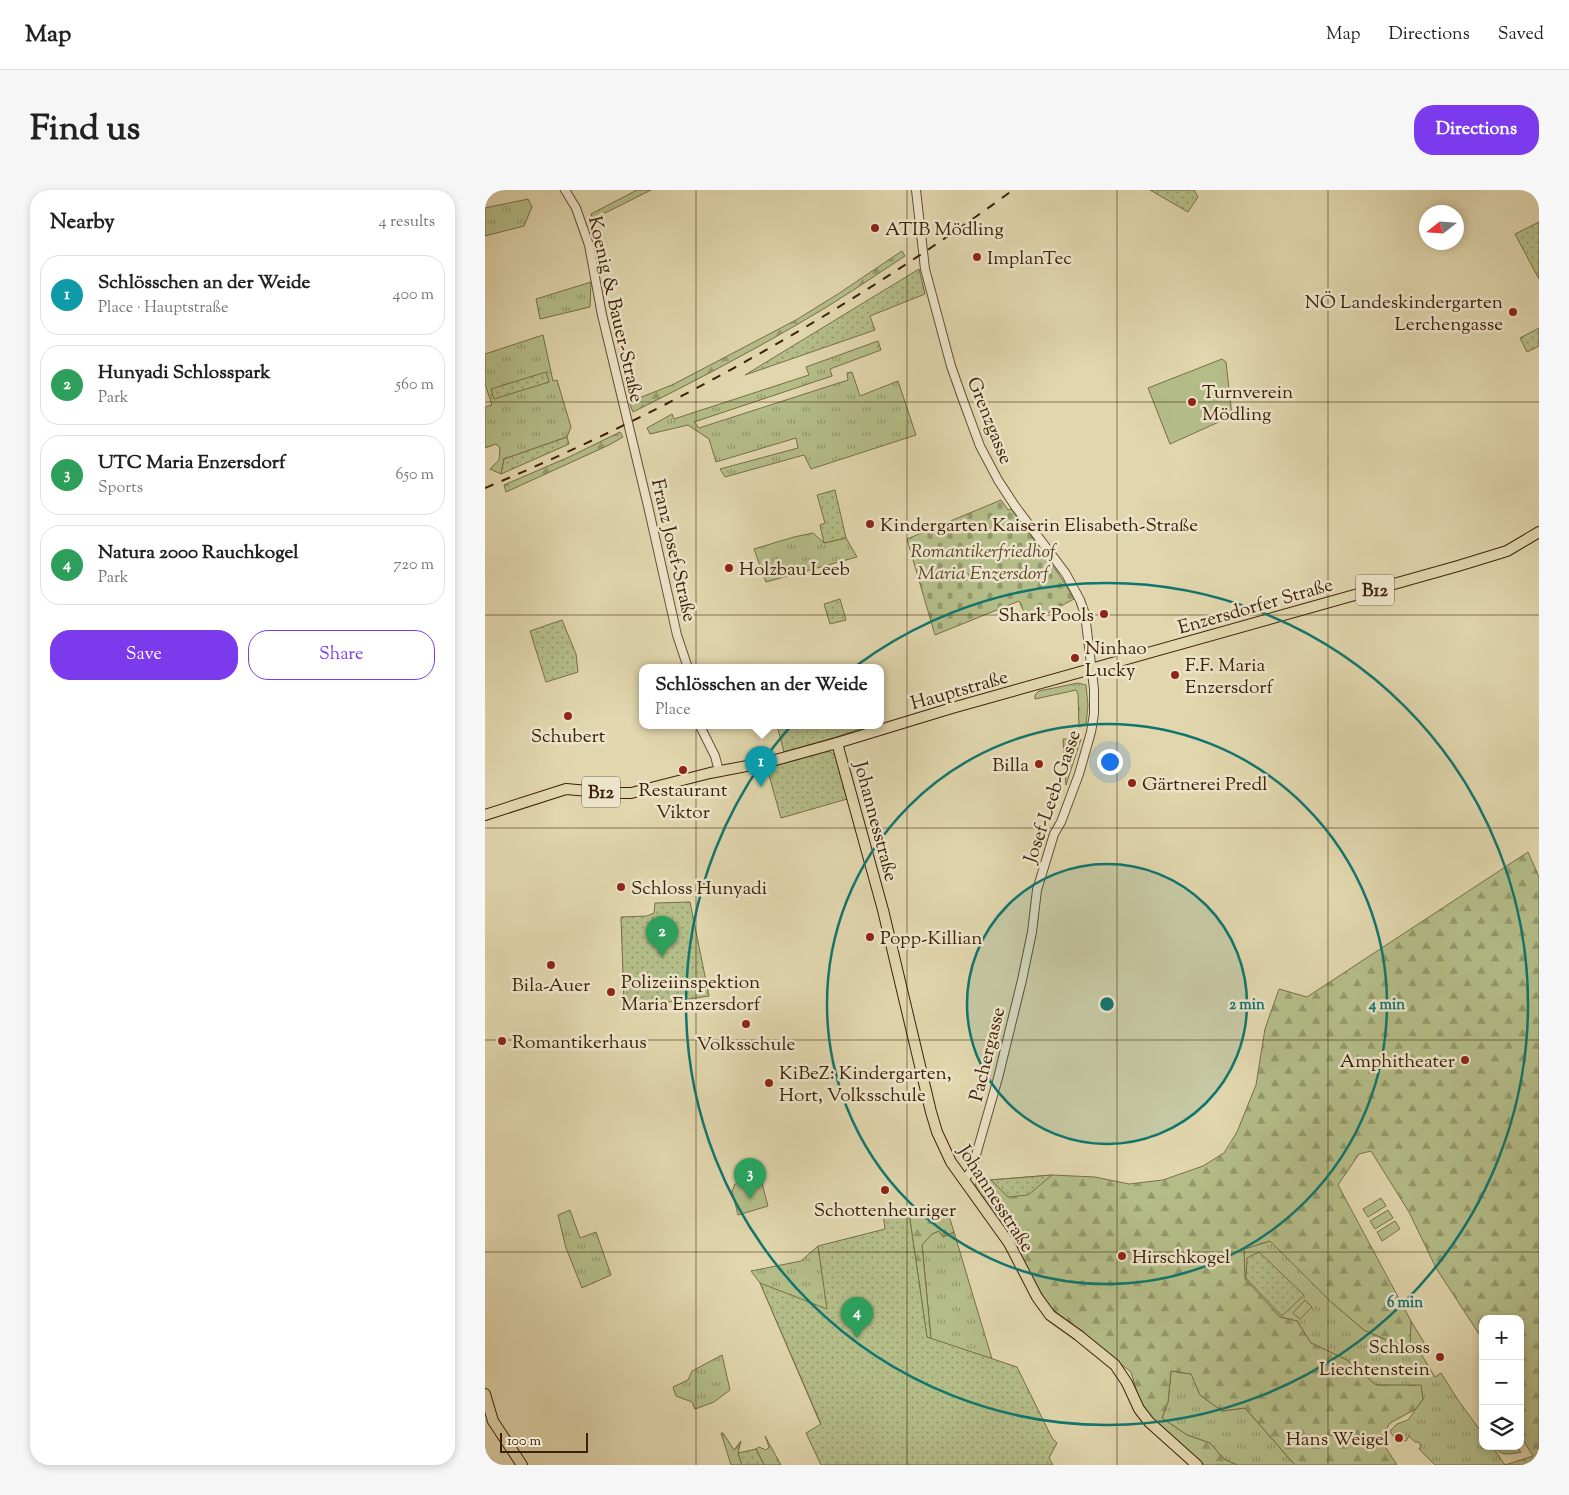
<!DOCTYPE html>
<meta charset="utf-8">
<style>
:root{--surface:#fff;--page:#f6f6f6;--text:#222;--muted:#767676;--line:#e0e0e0;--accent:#7c3aed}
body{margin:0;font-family:"Sorts Mill Goudy",serif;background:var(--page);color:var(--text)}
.controls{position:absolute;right:15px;bottom:15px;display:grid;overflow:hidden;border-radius:10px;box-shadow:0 2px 8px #0003}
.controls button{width:45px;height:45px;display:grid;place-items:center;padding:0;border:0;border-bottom:1px solid var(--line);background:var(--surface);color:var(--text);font:25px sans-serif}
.compass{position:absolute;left:934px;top:15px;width:45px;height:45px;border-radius:50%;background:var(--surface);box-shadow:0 2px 8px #0003;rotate:253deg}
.scale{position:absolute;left:15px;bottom:12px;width:88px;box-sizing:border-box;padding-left:5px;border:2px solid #3d2009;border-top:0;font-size:14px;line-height:18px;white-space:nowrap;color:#3d2009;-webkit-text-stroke:4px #ece4ca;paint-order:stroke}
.you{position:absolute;left:624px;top:571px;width:18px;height:18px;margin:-12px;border:4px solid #fff;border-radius:50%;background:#1a73e8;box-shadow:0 0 0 8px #1a73e833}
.badge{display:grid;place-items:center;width:32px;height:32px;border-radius:50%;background:var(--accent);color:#fff;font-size:16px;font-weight:700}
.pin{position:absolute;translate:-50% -41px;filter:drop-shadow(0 1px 2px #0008)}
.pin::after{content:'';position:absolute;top:26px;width:18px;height:15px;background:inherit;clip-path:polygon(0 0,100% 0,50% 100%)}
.popup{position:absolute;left:154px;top:474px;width:245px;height:65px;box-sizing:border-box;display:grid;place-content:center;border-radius:10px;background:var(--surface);filter:drop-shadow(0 1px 4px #0005);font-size:16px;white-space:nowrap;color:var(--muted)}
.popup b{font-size:19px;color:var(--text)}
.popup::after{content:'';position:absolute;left:50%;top:100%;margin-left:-10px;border:10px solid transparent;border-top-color:var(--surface)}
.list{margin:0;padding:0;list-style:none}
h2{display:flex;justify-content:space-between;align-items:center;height:65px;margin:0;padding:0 20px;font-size:21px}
h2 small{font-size:16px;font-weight:400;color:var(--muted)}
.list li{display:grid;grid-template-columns:32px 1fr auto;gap:15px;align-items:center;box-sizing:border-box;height:80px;margin:0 10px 10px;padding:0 10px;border:1px solid var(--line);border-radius:20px}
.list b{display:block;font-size:19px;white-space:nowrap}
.list p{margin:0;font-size:16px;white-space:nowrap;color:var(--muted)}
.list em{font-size:16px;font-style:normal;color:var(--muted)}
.actions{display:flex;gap:10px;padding:15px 20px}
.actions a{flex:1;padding:11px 0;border:1px solid var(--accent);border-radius:20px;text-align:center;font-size:18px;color:var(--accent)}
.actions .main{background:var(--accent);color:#fff}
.icon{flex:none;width:28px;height:28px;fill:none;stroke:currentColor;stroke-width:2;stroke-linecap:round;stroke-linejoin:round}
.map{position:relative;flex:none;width:1054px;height:1275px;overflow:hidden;border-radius:20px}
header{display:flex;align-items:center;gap:30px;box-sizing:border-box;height:70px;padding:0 25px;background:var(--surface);border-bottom:1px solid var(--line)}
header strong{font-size:24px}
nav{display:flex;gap:28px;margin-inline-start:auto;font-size:18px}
.intro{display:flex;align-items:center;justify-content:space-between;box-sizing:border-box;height:120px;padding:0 30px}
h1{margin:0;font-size:35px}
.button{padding:12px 22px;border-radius:20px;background:var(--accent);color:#fff;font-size:18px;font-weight:700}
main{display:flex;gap:30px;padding:0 30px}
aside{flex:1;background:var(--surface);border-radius:20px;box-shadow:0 2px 8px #0003}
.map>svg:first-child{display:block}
.grass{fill:url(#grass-tufts);stroke:#786e48}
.forest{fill:url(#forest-firs);stroke:#786e48}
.cemetery{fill:url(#cemetery-stones);stroke:#786e48}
.park{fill:url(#park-dots);stroke:#786e48}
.pitch{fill:#b4bd88;stroke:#786e48}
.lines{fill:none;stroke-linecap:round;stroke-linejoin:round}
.minor-casing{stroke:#664e32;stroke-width:10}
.major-casing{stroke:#3d2009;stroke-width:12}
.minor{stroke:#ece4ca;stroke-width:8}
.major{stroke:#e1d6ad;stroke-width:10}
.rail{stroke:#3d2009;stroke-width:2;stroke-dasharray:9 9;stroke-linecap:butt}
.grid{fill:none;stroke:#3d2009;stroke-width:1;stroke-opacity:0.55}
.ring{fill:none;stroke:#0f766e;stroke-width:2.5}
.poi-dot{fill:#8f2418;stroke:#ece4ca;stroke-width:2}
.labels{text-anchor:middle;stroke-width:5;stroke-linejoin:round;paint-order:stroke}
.shield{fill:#ece4ca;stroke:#725b43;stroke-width:1}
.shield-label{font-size:18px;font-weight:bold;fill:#3d2009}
.poi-label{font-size:19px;fill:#3d2009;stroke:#ece4ca;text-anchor:start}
.street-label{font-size:19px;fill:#3d2009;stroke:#ece4ca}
.park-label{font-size:19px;font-style:italic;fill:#5b4729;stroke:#ece4ca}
.centre{fill:#0f766e;stroke:#ece4ca;stroke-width:2.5}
.ring-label{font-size:15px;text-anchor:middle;font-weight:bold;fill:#0f766e;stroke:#ece4ca;stroke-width:5;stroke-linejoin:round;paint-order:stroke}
</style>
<header>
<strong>Map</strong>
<nav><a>Map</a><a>Directions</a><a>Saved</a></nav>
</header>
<div class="intro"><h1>Find us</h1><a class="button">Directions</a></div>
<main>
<aside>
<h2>Nearby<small>4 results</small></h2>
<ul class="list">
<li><span class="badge" style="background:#0f9aa8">1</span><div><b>Schlösschen an der Weide</b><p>Place · Hauptstraße</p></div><em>400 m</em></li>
<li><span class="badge" style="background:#2e9e5b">2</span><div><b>Hunyadi Schlosspark</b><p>Park</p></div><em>560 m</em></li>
<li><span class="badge" style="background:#2e9e5b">3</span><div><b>UTC Maria Enzersdorf</b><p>Sports</p></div><em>650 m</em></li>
<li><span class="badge" style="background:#2e9e5b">4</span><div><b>Natura 2000 Rauchkogel</b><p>Park</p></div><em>720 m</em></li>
</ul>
<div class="actions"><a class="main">Save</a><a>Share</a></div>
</aside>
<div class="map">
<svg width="1054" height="1275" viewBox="0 0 1054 1275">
<defs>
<pattern id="grass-tufts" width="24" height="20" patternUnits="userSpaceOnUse" patternTransform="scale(1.25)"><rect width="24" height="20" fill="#b4bd88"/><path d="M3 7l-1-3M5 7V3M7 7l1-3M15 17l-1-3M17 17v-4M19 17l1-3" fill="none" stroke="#94996d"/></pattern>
<pattern id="forest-firs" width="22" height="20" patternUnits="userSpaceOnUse" patternTransform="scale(1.25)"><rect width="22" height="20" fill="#b4bd88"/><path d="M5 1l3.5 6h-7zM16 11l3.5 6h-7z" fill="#94996d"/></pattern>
<pattern id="cemetery-stones" width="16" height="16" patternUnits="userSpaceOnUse" patternTransform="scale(1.25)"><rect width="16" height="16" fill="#b4bd88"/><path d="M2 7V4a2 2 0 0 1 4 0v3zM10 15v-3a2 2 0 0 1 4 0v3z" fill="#94996d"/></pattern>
<pattern id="park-dots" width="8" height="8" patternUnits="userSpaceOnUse" patternTransform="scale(1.25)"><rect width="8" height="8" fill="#b4bd88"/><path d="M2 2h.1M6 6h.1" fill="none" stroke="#94996d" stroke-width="1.8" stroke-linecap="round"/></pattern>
</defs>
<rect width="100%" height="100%" fill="#e1d6ad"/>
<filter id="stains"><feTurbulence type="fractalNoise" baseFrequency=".004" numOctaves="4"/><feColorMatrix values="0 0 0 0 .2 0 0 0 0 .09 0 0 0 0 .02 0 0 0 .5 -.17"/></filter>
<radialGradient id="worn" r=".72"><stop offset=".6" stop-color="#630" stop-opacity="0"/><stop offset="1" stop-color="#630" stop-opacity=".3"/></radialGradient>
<g class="grass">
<path d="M 152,0 L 166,0 L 108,29 L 106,24 Z"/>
<path d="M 43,9 L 47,17 L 39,36 L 0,46 L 0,18 Z"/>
<path d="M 106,92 L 105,117 L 55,129 L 51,109 Z"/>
<path d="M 58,145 L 68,191 L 72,190 L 86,237 L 82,247 L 19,269 L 16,284 L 5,279 L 14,270 L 15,258 L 11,254 L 0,258 L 0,217 L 7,215 L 0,194 L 0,164 Z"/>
<path d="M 393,151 L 396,160 L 345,179 L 347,186 L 209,232 L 214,238 L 363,190 L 362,183 L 367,182 L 375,206 L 413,191 L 431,245 L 326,279 L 319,265 L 240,287 L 235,279 L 313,258 L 311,248 L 231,272 L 224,249 L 203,235 L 165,244 L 162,238 L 187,224 L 189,229 L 324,185 L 321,177 Z"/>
<path d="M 328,343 L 339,353 L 361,348 L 372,367 L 281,392 L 269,359 L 309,347 Z"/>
<path d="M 593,493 L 601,495 L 603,515 L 601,535 L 594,537 L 593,504 L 591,500 L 550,509 L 550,505 L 554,501 Z"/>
<path d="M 578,549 L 596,549 L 581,595 Z"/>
<path d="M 85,1020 L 95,1048 L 111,1042 L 126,1085 L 97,1098 L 81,1058 L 73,1025 Z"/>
<path d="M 454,1041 L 458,1047 L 469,1042 L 507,1169 L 446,1149 L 437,1054 L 447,1044 Z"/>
<path d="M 785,1051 L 845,1111 L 879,1140 L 924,1160 L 926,1131 L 943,1159 L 936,1164 L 950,1187 L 956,1183 L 973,1210 L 998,1244 L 998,1256 L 1007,1256 L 1020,1275 L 950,1275 L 934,1259 L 936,1256 L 934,1252 L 930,1252 L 924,1246 L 921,1251 C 913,1250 908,1248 905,1241 L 912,1234 L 923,1230 L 938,1209 L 936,1196 L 891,1195 L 862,1170 L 826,1153 L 812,1131 L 795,1127 L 760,1090 L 759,1059 Z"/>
<path d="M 333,1056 L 343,1119 L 336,1235 L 275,1093 L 266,1081 L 316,1071 Z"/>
<path d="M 237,1165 L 245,1200 L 229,1212 L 210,1219 L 207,1212 L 191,1206 L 188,1197 L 203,1190 L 207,1181 Z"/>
<path d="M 686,1181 L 707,1184 L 715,1205 L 737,1221 L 760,1218 L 810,1275 L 752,1275 L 739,1269 L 725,1253 L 702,1245 L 677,1228 L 683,1212 Z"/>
<path d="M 1009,1256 L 1031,1256 L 1036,1262 C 1025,1264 1016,1267 1009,1256 Z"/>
</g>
<g class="forest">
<path d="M 417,61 L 420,66 C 385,89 350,113 313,134 C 260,165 204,194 148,222 L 144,212 L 187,195 L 311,130 L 353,104 Z"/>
<path d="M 135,242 L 138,247 L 124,255 L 21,302 L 19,295 L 84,267 Z"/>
<path d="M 1043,662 L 1054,687 L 1054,1275 L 1020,1275 L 1048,1266 L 1035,1245 L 1035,1129 L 998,1129 L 998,1150 L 951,1078 L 924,1022 L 886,961 L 874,964 L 853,995 L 926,1131 L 925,1160 L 879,1140 L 845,1111 L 785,1051 L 759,1059 L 760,1089 L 795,1127 L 812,1131 L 826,1153 L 862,1170 L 891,1195 L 936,1195 L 938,1209 L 931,1219 L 905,1233 L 900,1241 L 901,1258 L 912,1275 L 810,1275 L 760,1218 L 737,1221 L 715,1205 L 706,1184 L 686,1181 L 683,1212 L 677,1228 L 702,1245 L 725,1253 L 739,1269 L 752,1275 L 720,1275 L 701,1263 L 658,1222 L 646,1182 L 563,1116 L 554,1106 L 529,1056 L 490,995 L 492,991 L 567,985 L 610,987 L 644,994 L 678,990 L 718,976 L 739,963 L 752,942 L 771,895 L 780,839 L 794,799 L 822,807 Z"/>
<path d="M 461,1016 L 469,1042 L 458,1047 L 454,1041 L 447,1044 L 437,1055 L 446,1149 L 442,1148 L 424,1023 Z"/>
<path d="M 236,1243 L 238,1243 L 249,1260 L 256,1251 L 253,1263 L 257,1275 L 246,1275 Z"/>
<path d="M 280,1246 L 296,1275 L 279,1275 L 271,1259 L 274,1257 L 281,1260 L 284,1257 Z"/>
</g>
<path class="cemetery" d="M 516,310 L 523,320 L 526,319 C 548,349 571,377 589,409 L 544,433 L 534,411 L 450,445 L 422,349 Z"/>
<g class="park">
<path d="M 665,0 L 709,0 L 713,7 L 703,22 Z"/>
<path d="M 1054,32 L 1054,89 L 1030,44 Z"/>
<path d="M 434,79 L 440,104 L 385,126 L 390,140 L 260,185 Z"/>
<path d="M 1054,138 L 1054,156 L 1042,162 L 1035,148 Z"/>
<path d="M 61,182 L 64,192 L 9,209 L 6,199 Z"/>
<path d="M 82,247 L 84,254 L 16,284 L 19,269 Z"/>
<path d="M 350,300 L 361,348 L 339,353 L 335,335 L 340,333 L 332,305 Z"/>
<path d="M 355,409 L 361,430 L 345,434 L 339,414 Z"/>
<path d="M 77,430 L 91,464 L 93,482 L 61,492 L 45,441 Z"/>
<path d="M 292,536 L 384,536 L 351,547 L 299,562 Z"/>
<path d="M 344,561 L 351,566 L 362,609 L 296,628 L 282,578 Z"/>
<path d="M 205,712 L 224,806 L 184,812 L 139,815 L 136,727 L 162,726 L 169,723 L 170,713 Z"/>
<path d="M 567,985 L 543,1005 L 523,1007 L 506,990 Z"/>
<path d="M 398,1023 L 424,1023 L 442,1147 L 532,1177 L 567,1248 L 572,1253 L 564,1268 L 568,1275 L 336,1275 L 321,1243 L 336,1234 L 275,1093 L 342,1119 L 333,1056 L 400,1039 Z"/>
<path d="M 774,1062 L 819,1105 L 797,1126 L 761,1088 L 762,1068 Z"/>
<path d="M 271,1259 L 279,1275 L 257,1275 L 253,1263 Z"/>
</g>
<g class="pitch">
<path d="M 737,169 L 741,172 L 747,226 L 685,254 L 663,198 Z"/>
<path d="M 275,986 L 283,1016 L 253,1025 L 247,1001 L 250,994 Z"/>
<path d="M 896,1008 L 901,1016 L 883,1027 L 878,1019 Z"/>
<path d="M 903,1020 L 908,1028 L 890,1039 L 885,1031 Z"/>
<path d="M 910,1031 L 915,1039 L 897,1051 L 892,1042 Z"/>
<path d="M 820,1110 L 827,1117 L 815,1129 L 808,1123 Z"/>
</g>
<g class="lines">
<defs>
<g id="minor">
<path d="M 80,0 L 91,18 L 104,55 L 117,125 L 163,316 L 192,445 L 203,478"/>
<path d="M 431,0 L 440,79 L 466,176 L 478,210 L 495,256 L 513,290 L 530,316 L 581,384 L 595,410 L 600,424 L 609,499 L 609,524 L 606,542 L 594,584 L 576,632 L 569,644 L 552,700 L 547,742 L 537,790 L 513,888 L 487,979 L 484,984 L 478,990"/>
<path d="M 215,536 L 230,566 L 234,581"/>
</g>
<g id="major">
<path d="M 352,553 L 398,720 L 446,922 L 452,942 L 466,972 L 524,1053 L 552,1107 L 565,1125 L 593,1145 L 630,1175 L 642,1193 L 654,1219 L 664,1232 L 712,1275"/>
<path d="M 0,625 L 81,599 L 126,603 L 146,603 L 225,583 L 283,572 L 352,553 L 467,518 L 973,376 L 1022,361 L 1054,342"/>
<path d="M 0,1204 L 8,1231 L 37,1275"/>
</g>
</defs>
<use href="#minor" class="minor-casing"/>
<use href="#major" class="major-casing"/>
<use href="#minor" class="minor"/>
<use href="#major" class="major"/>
<path class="rail" d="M 0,298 C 187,220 364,120 528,0"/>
</g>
<path class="grid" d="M 211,0 L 211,1275M 422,0 L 422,1275M 632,0 L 632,1275M 843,0 L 843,1275M 0,212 L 1054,212M 0,425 L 1054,425M 0,638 L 1054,638M 0,850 L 1054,850M 0,1062 L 1054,1062"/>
<circle cx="622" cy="814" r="140" fill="#0f766e" fill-opacity=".12"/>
<g class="ring">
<circle cx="622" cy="814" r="140"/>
<circle cx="622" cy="814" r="280"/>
<circle cx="622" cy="814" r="421"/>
</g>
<g class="poi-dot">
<circle cx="390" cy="38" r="5"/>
<circle cx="492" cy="67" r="5"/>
<circle cx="1028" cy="122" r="5"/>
<circle cx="707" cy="212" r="5"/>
<circle cx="385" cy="334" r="5"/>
<circle cx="244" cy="378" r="5"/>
<circle cx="619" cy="424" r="5"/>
<circle cx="590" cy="468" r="5"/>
<circle cx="690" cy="485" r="5"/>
<circle cx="83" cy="526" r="5"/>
<circle cx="554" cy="574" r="5"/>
<circle cx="198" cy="580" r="5"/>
<circle cx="647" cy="593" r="5"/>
<circle cx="136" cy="697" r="5"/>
<circle cx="385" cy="747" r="5"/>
<circle cx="66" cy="775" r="5"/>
<circle cx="126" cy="802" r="5"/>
<circle cx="261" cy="834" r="5"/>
<circle cx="17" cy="851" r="5"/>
<circle cx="980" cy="870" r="5"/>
<circle cx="284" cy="893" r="5"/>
<circle cx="400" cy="1000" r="5"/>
<circle cx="637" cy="1066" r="5"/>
<circle cx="955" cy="1167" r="5"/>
<circle cx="914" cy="1248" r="5"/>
</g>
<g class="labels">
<g class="shield">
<rect x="871" y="384.5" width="38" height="31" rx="4"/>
<rect x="97" y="586.5" width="38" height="31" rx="4"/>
</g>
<g class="shield-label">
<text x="890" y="406">B12</text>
<text x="116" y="608">B12</text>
</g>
<g class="poi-label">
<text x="400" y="45">ATIB Mödling</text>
<text x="502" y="74">ImplanTec</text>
<text x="1018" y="118" text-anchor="end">NÖ Landeskindergarten<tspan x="1018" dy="22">Lerchengasse</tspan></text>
<text x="717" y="208">Turnverein<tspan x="717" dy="22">Mödling</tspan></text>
<text x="395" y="341">Kindergarten Kaiserin Elisabeth-Straße</text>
<text x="254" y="385">Holzbau Leeb</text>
<text x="609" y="431" text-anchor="end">Shark Pools</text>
<text x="600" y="464">Ninhao<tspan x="600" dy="22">Lucky</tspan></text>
<text x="700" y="481">F.F. Maria<tspan x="700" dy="22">Enzersdorf</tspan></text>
<text x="83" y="552" text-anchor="middle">Schubert</text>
<text x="544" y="581" text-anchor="end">Billa</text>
<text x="657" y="600">Gärtnerei Predl</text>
<text x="198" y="606" text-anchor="middle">Restaurant<tspan x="198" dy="22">Viktor</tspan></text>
<text x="146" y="704">Schloss Hunyadi</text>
<text x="395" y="754">Popp-Killian</text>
<text x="136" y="798">Polizeiinspektion<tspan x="136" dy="22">Maria Enzersdorf</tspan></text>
<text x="66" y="801" text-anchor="middle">Bila-Auer</text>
<text x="27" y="858">Romantikerhaus</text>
<text x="261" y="860" text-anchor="middle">Volksschule</text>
<text x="970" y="877" text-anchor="end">Amphitheater</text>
<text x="294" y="889">KiBeZ: Kindergarten,<tspan x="294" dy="22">Hort, Volksschule</tspan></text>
<text x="400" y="1026" text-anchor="middle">Schottenheuriger</text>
<text x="647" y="1073">Hirschkogel</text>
<text x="945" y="1163" text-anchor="end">Schloss<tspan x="945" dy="22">Liechtenstein</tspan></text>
<text x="904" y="1255" text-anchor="end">Hans Weigel</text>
</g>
<g class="street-label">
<text transform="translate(132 119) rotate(77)" y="7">Koenig &amp; Bauer-Straße</text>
<text transform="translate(506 230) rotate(68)" y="7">Grenzgasse</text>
<text transform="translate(190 360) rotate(77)" y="7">Franz Josef-Straße</text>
<text transform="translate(770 415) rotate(-16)" y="7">Enzersdorfer Straße</text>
<text transform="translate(474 499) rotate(-16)" y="7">Hauptstraße</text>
<text transform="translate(566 606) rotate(-71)" y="7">Josef-Leeb-Gasse</text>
<text transform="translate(392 631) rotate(75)" y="7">Johannesstraße</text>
<text transform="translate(501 864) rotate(-76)" y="7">Pachergasse</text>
<text transform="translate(512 1008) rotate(57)" y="7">Johannesstraße</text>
</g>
<g class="park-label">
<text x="498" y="367">Romantikerfriedhof<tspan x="498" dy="22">Maria Enzersdorf</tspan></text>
</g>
</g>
<circle cx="622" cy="814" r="8" class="centre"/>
<g class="ring-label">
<text x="762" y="819">2 min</text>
<text x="902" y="819">4 min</text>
<text x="920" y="1117">6 min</text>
</g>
<rect width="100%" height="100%" filter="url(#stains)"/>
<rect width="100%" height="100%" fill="url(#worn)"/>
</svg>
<div class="controls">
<button>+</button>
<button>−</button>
<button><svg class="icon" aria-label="layers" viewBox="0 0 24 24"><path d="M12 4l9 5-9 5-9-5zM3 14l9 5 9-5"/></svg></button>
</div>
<svg class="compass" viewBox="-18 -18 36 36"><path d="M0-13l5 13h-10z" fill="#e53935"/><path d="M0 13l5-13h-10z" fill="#767676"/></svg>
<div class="scale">100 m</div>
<div class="you"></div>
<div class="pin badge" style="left:276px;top:597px;background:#0f9aa8">1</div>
<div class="popup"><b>Schlösschen an der Weide</b>Place</div>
<div class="pin badge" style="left:177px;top:767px;background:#2e9e5b">2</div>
<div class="pin badge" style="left:265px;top:1009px;background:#2e9e5b">3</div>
<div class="pin badge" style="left:372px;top:1148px;background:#2e9e5b">4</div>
</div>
</main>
